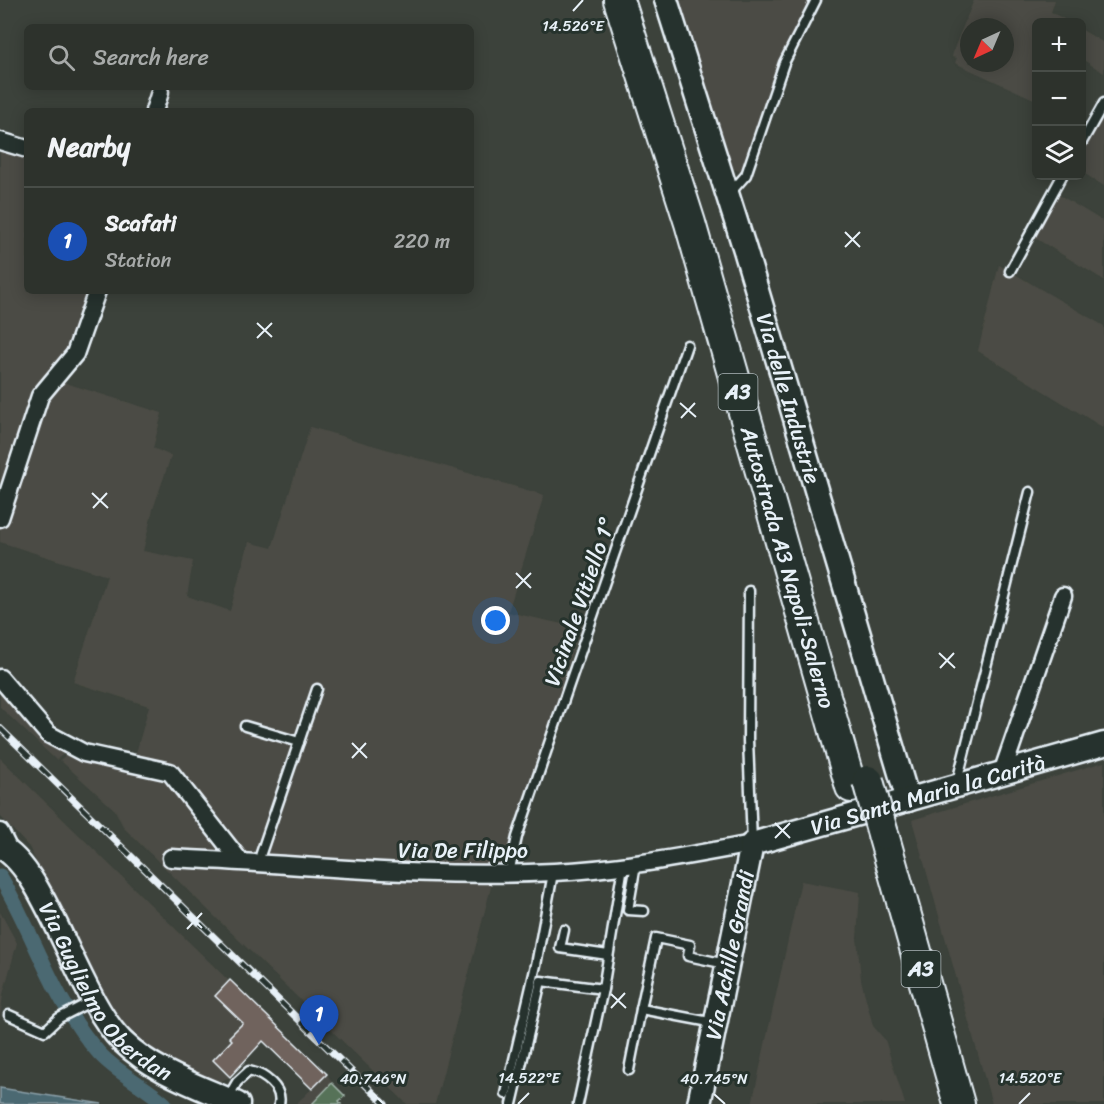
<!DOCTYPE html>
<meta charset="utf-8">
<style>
:root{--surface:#2d322c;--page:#393e38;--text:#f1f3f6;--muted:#a7aaa9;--line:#484d48;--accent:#ff9aa2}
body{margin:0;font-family:Sriracha,sans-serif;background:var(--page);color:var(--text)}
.controls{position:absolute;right:18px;top:18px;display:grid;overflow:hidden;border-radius:9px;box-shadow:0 3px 15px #0003}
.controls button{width:54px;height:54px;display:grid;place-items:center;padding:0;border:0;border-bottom:2px solid var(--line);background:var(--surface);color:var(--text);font:30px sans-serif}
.compass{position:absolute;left:960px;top:18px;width:54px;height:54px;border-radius:50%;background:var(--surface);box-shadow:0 3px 15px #0003;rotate:224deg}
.you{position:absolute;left:496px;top:621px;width:21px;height:21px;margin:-15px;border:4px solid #fff;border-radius:50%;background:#1a73e8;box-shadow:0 0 0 9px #1a73e833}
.badge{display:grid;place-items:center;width:39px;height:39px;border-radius:50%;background:var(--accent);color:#fff;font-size:20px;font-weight:700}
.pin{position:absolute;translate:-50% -50px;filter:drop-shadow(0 2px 3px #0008)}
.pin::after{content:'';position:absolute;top:32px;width:21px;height:18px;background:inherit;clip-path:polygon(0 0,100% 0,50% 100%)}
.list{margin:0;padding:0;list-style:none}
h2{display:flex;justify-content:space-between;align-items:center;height:78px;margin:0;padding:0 24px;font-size:26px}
h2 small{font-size:20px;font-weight:400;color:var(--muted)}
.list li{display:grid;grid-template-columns:39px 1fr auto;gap:18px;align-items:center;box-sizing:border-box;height:108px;padding:0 24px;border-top:2px solid var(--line)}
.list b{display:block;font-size:22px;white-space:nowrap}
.list p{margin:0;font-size:20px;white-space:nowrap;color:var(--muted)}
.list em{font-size:20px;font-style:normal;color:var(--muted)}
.icon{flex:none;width:33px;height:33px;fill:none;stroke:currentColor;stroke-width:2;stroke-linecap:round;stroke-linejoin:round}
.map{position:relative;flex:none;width:1104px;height:1104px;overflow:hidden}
.search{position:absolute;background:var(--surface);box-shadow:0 3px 15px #0003;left:24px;top:24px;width:450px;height:66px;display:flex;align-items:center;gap:15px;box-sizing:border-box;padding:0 21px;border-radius:9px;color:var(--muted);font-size:22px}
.panel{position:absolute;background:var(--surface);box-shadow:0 3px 15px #0003;left:24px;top:108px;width:450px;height:186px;border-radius:9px}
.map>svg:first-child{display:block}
.built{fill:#4c4c45;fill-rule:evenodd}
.green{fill:#567259;stroke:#9fb2a8;stroke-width:1.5}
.water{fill:#4c6972;stroke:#8a9fa8;stroke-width:1.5}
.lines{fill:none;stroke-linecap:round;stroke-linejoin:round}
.canal{stroke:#4c6972;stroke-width:15}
.building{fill:#70645d;stroke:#e8f1f8;stroke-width:1.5}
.lane-casing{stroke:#e8f1f8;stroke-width:13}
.street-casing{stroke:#e8f1f8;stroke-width:21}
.secondary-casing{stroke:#e8f1f8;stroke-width:27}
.highway-casing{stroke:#e8f1f8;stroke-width:34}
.lane{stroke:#26332d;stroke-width:8}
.street{stroke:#26332d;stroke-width:16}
.secondary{stroke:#26332d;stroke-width:22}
.highway{stroke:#26332d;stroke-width:30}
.rail-casing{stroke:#e8f1f8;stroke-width:7}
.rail{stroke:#26332d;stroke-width:4.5;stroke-dasharray:14;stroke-linecap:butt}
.highway-bridge-casing{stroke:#e8f1f8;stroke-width:34;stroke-linecap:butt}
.highway-bridge{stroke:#26332d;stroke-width:30}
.ticks{fill:none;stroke:#e8f1f8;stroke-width:2}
.labels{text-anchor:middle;stroke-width:6;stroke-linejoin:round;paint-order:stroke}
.shield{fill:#26332d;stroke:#aeb8bb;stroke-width:1.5}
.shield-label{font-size:21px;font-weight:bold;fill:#e8f1f8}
.street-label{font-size:22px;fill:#e8f1f8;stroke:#26332d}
.ticks-label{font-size:15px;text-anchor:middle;fill:#e8f1f8;stroke:#26332d;stroke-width:6;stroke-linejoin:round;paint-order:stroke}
</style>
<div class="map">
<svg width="1104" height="1104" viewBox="0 0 1104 1104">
<rect width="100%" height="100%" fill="#3c423b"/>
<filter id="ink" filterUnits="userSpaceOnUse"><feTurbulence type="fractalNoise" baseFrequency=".0167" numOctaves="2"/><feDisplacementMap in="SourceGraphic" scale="12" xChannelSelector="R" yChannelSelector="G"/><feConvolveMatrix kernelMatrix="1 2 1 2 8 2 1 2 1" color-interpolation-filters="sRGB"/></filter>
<g filter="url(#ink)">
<g class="built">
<path d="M 674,0 L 812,0 L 780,60 L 743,173 L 730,167 Z"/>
<path d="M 974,0 L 1055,0 L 1051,12 L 1069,22 L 1036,22 L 1036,100 L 955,63 L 957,58 L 952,57 L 955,46 ZM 969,27 L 1005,27 L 1005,63 L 969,63 Z"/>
<path d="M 1082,30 L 1104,43 L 1104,73 L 1082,59 Z"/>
<path d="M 1104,109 L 1104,186 L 1082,172 L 1082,149 Z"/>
<path d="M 0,148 L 27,156 L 27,291 L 91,291 L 66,357 L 49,378 L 162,413 L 153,448 L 171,456 L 153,509 L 143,551 L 193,561 L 187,596 L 230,611 L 249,542 L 272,548 L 310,427 L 544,495 L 508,612 L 580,628 L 507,858 L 492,883 L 435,1104 L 407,1104 L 124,828 L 115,810 L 60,760 L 79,744 L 135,757 L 149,706 L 73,682 L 107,576 L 0,542 Z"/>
<path d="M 1056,193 L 1104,222 L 1104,280 L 1032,236 Z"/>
<path d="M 999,265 L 1104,326 L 1104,428 L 978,351 Z"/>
<path d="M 0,693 L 22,720 L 47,742 L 66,752 L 56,760 L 0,707 Z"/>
<path d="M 0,758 L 229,981 L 215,996 L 243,1023 L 229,1037 L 249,1056 L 230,1077 L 221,1081 L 208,1078 L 155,1055 L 134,1039 L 109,1006 L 29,847 L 0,816 Z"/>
<path d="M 1104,762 L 1104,1104 L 992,1104 L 912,820 Z"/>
<path d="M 801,881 L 860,892 L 857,938 L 861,980 L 873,1026 L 885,1040 L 905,1104 L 752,1104 Z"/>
<path d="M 0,912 L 17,943 L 3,994 L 0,1019 Z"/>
<path d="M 327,1074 L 332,1083 L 312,1104 L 296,1104 Z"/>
</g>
<path class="green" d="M 332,1083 L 345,1096 L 339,1101 L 341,1104 L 312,1104 Z"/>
<path class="water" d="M 0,1088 L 102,1104 L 0,1104 Z"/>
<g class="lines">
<path class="canal" d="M 0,876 C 35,935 53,1002 99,1053 C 118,1074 144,1085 165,1104"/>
</g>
<path class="building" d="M 230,980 L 327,1074 L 312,1089 L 263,1041 L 230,1077 L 213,1060 L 232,1040 L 229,1037 L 243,1023 L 215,996 Z"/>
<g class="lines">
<defs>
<g id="lane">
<path d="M 1082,142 L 1104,103"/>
<path d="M 730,193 L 746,175 L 784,63 L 816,0"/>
<path d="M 1010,271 L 1062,176"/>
<path d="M 749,591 L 748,740 L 752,843"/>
<path d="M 245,726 L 299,742"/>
<path d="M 957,782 L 1030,492"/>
<path d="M 258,862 L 317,689"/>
<path d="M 636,864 L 628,910 L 644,911"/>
<path d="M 509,873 L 517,837 L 569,685 L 687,345"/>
<path d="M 564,930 L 560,948 L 608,955"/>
<path d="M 641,1009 L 656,938 L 690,945 L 688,956 L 726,964"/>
<path d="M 9,1015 L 45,1031 L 59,1018 L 92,1001"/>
<path d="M 629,1070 L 641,1009 L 715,1023"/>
<path d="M 506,1094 L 536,965 L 553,873"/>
<path d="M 227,1099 L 237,1082 L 249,1071 C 264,1074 283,1088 279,1104"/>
<path d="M 512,1104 L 541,981 L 603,989"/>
<path d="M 578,1104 L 603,989 L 623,866"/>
</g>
<g id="street">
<path d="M 154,111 L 160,92"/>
<path d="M 0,141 L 27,149"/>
<path d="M 0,518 L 40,396 L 75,354 L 97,291"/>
<path d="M 0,678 L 48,734 L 84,753 L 170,772 L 240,861"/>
<path d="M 1002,773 L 1063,596"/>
<path d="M 0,832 L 10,852"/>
<path d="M 171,858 C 299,864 426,879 554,872 C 621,869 686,856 752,844"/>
</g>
<g id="secondary">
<path id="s1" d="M 666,0 L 745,250 L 908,800"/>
<path id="s2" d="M 0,847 C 45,867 78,998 122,1041 C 154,1072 198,1086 238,1104"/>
<path id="s3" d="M 699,1104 L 752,844 L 1104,744"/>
</g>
<g id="highway">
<path id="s4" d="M 619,0 L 690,223 L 851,787"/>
<path d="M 883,834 L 959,1104"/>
</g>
</defs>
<use href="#lane" class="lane-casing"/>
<use href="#street" class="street-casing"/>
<use href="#secondary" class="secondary-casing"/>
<use href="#highway" class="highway-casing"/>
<use href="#lane" class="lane"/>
<use href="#street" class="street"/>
<use href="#secondary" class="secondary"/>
<use href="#highway" class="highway"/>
<defs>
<path id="rail" d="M 0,728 L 385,1104"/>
</defs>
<use href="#rail" class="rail-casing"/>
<use href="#rail" class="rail"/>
<defs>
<path id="highway-bridge" d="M 868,781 L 883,834"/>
</defs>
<use href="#highway-bridge" class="highway-bridge-casing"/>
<use href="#highway-bridge" class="highway-bridge"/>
</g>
</g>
<path class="ticks" d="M 573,11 L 583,0M 845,232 L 860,247M 845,247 L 860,232M 257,323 L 272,337M 257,338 L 272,323M 680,403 L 696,417M 681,418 L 695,403M 92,493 L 108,508M 93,508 L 107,493M 516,573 L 531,588M 516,588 L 531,573M 939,653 L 955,668M 940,668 L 954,653M 352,743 L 367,758M 352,758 L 366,743M 775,823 L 790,838M 775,838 L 790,823M 187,914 L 202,928M 187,929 L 202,913M 611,994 L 626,1008M 611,1008 L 625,993M 373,1094 L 384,1104M 714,1094 L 725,1104M 518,1104 L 529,1093M 1019,1104 L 1030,1093"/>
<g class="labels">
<g class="shield">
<rect x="718.5" y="374" width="39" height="36" rx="4.5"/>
<rect x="901.5" y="951" width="39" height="36" rx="4.5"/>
</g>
<g class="shield-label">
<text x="738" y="399">A3</text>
<text x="921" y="976">A3</text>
</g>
<g class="street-label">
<text dy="8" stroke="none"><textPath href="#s1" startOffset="417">Via delle Industrie</textPath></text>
<text dy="8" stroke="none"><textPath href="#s4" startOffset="592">Autostrada A3 Napoli-Salerno</textPath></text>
<text transform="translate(579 602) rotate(-71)" y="8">Vicinale Vitiello 1°</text>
<text dy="8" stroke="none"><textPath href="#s3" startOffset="448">Via Santa Maria la Carità</textPath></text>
<text x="463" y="858">Via De Filippo</text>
<text dy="8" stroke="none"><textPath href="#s3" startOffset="152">Via Achille Grandi</textPath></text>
<text dy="8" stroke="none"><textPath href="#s2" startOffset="182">Via Guglielmo Oberdan</textPath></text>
</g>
</g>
<g class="ticks-label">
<text x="573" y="31">14.526°E</text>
<text x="529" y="1083">14.522°E</text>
<text x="1030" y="1083">14.520°E</text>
<text x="373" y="1084">40.746°N</text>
<text x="714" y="1084">40.745°N</text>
</g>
</svg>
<div class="controls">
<button>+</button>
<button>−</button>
<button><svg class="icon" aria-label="layers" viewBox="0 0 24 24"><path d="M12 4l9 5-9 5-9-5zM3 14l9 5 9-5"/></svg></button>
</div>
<svg class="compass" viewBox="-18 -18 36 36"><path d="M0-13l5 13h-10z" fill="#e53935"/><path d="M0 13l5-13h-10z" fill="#a7aaa9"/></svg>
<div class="you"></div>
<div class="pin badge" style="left:319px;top:1045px;background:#1a4fb4">1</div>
<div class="search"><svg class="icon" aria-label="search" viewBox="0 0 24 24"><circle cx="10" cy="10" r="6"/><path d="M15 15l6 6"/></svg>Search here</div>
<section class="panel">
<h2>Nearby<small></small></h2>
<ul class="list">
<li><span class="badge" style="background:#1a4fb4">1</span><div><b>Scafati</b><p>Station</p></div><em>220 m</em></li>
</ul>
</section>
</div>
